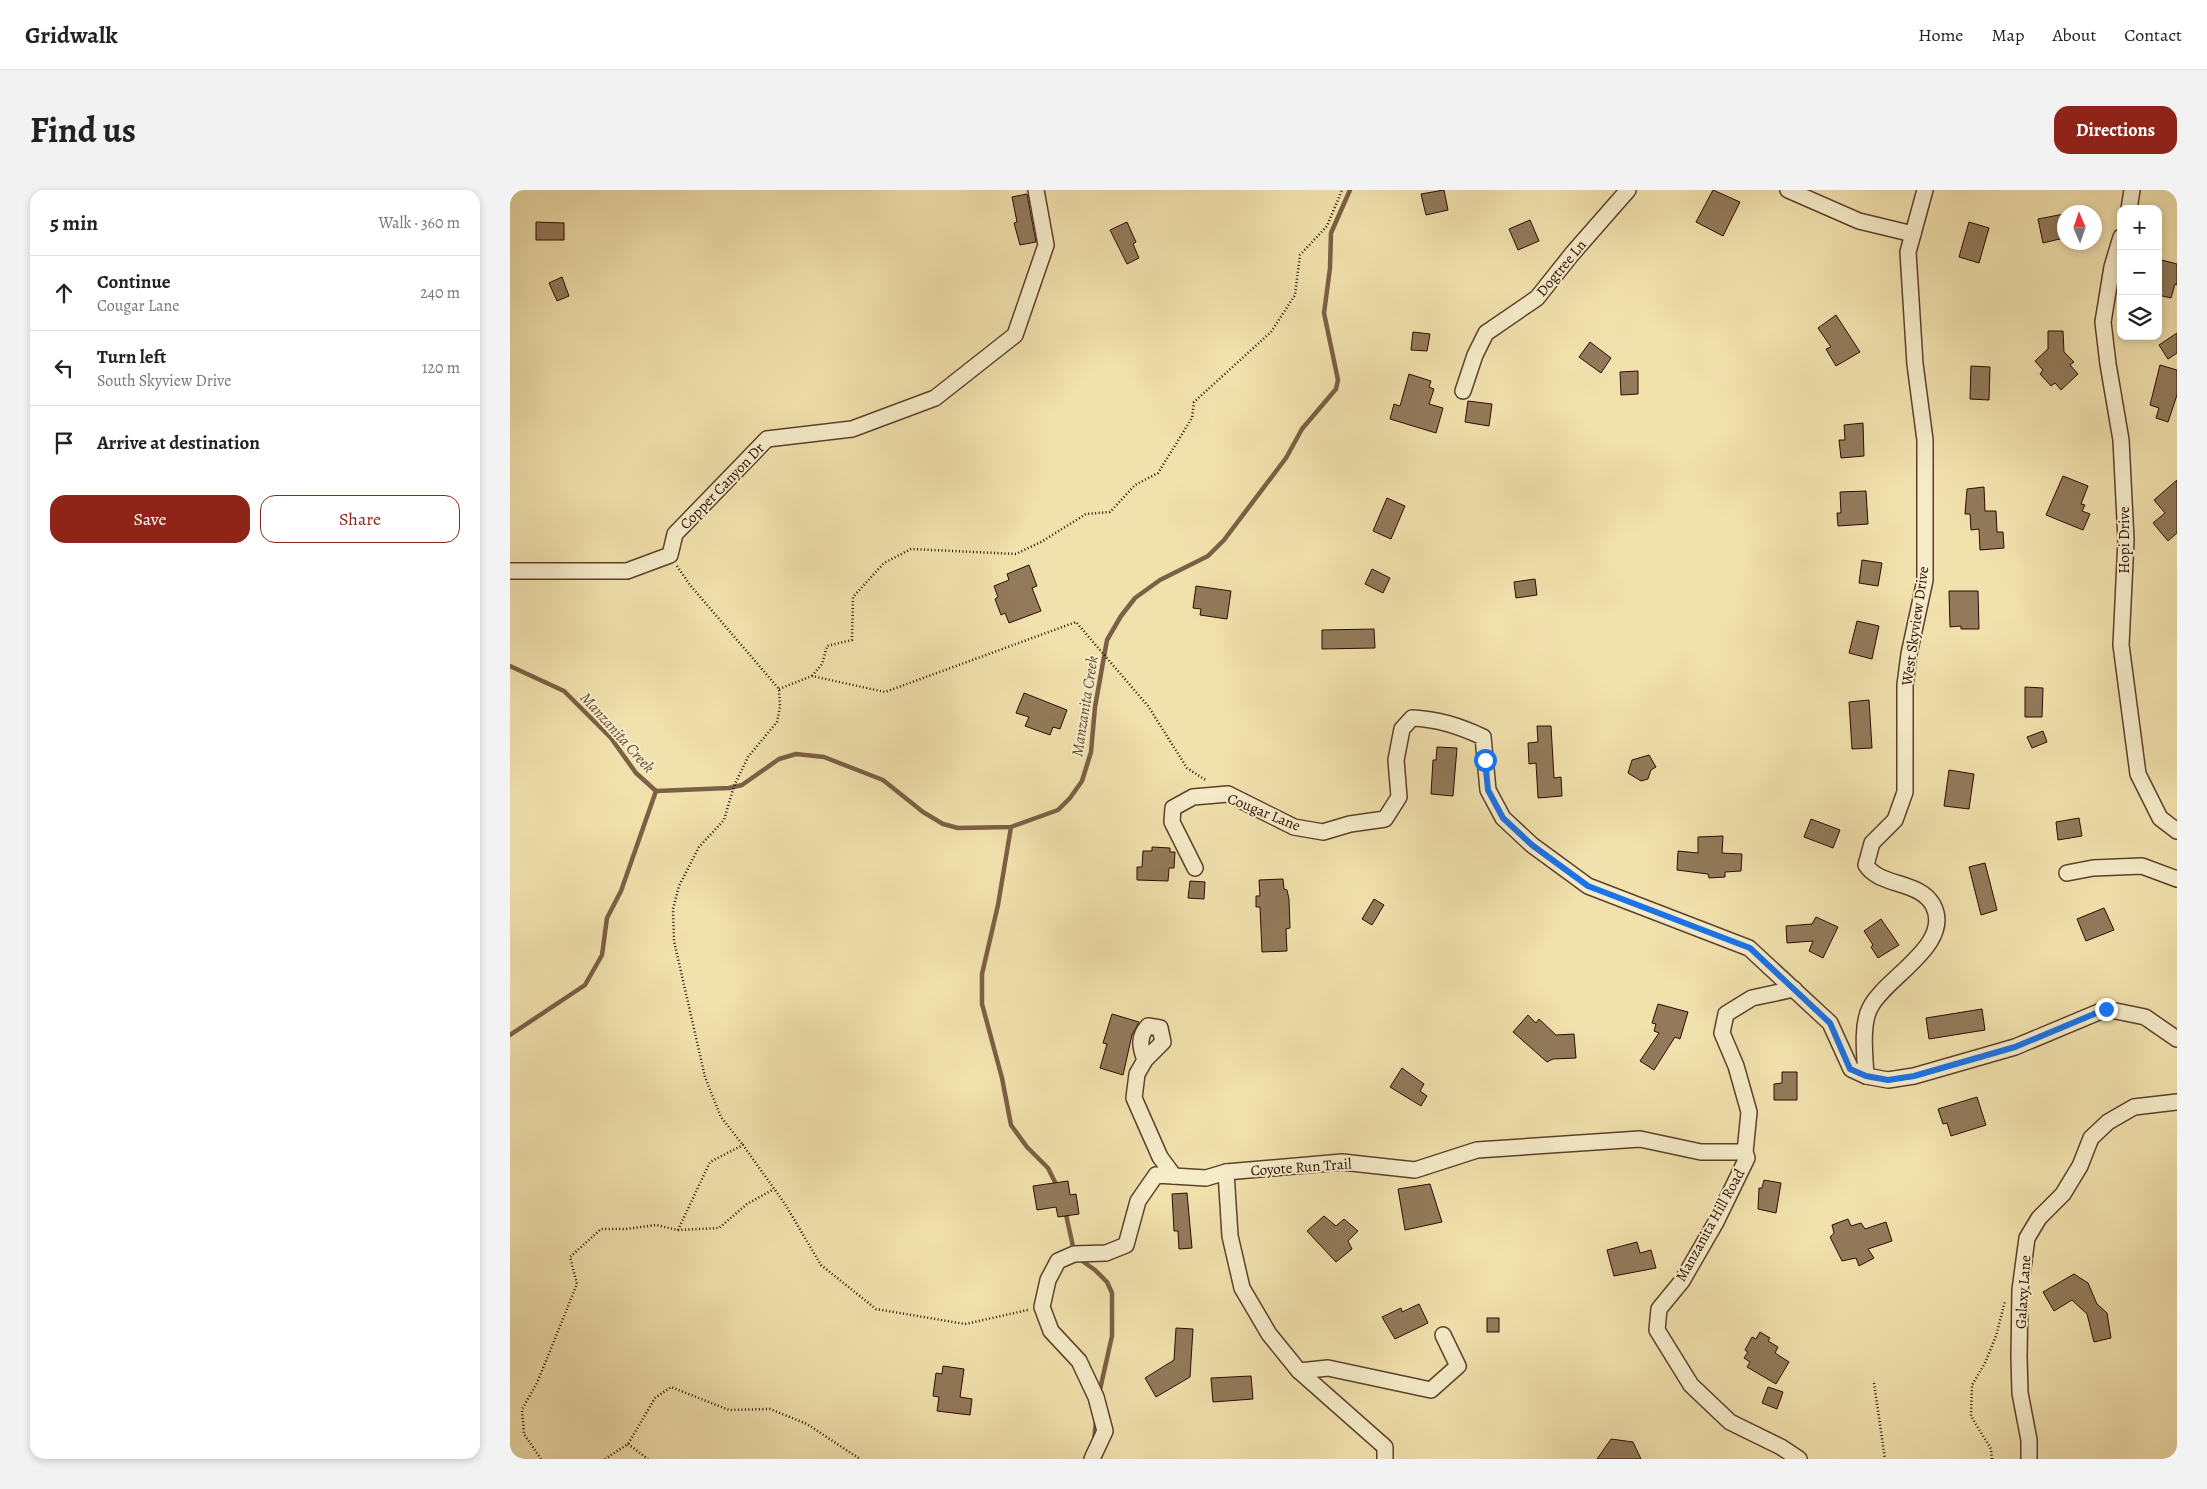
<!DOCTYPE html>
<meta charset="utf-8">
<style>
:root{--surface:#fff;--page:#f2f2f2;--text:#222;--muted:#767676;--line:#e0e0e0;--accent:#8f2418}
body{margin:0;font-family:Alegreya,serif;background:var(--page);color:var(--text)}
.controls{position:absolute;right:15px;top:15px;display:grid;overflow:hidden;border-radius:10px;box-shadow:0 2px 8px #0003}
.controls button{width:45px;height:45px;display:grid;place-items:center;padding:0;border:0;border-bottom:1px solid var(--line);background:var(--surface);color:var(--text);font:25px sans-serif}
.compass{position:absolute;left:1547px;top:15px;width:45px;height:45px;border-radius:50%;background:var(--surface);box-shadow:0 2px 8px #0003;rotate:358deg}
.stop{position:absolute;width:15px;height:15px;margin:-11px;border:4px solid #1a73e8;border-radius:50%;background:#fff}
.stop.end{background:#1a73e8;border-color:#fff;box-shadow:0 1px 5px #0008}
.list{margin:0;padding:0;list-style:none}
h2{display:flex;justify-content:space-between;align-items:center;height:65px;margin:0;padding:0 20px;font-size:21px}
h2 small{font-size:16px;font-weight:400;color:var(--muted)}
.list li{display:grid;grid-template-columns:32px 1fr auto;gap:15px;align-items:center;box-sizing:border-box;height:75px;padding:0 20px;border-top:1px solid var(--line)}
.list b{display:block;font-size:19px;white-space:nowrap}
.list p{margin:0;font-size:16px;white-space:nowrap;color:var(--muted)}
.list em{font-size:16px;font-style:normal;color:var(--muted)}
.actions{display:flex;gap:10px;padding:15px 20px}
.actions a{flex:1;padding:11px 0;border:1px solid var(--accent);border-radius:15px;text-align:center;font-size:18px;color:var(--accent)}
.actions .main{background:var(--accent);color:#fff}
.icon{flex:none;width:28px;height:28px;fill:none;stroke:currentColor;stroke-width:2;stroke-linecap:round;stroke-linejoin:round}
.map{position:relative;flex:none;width:1667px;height:1269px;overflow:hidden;border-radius:15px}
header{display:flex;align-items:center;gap:30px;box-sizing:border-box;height:70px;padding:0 25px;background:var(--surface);border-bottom:1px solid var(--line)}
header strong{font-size:24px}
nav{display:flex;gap:28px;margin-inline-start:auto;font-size:18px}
.intro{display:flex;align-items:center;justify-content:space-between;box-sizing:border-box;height:120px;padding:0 30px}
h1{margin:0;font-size:35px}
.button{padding:12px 22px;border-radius:15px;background:var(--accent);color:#fff;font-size:18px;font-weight:700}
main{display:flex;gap:30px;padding:0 30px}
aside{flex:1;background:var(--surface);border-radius:15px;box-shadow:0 2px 8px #0003}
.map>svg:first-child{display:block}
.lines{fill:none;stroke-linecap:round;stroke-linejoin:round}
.stream{stroke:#7a6044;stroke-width:4.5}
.building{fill:#927a5a;stroke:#2b0b00}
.minor-casing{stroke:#5c402b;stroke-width:18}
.path{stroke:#2b0b00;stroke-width:2.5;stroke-dasharray:1 2.5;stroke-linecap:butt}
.minor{stroke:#f6ecca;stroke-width:15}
.route{stroke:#1a73e8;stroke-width:6}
.labels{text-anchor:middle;stroke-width:4;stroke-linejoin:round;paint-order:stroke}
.street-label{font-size:15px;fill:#2b0b00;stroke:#f6ecca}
.water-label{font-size:16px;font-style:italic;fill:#664a33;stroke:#f6ecca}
</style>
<header>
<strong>Gridwalk</strong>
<nav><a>Home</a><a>Map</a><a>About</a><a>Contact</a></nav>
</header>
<div class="intro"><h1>Find us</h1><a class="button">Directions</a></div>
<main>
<aside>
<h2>5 min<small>Walk · 360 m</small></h2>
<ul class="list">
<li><svg class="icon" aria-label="ahead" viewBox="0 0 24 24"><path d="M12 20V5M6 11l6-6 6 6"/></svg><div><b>Continue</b><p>Cougar Lane</p></div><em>240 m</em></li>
<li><svg class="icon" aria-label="left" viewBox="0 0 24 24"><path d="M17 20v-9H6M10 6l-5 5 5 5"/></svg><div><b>Turn left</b><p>South Skyview Drive</p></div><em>120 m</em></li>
<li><svg class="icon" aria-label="arrive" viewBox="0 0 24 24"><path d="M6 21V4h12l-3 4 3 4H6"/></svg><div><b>Arrive at destination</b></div></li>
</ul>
<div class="actions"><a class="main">Save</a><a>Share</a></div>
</aside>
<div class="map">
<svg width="1667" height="1269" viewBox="0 0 1667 1269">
<rect width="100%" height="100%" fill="#f1e1ad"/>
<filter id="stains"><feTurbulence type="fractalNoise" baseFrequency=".004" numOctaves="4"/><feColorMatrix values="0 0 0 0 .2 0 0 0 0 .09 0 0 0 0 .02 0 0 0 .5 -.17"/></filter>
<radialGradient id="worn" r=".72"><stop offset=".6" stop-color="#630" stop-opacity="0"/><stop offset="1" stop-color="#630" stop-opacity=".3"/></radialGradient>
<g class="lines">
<g class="stream">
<path d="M 0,476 L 54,501 L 101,548 L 126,583 L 146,601 L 219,598 L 232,595 L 269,569 L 286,564 L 314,567 L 373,590 L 413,622 L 433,634 L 448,638 L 501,637 L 548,620 L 560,608 L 572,591 L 581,562 L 585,517 L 597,450 L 611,426 L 625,408 L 650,390 L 698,366 L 714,350 L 776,268 L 792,239 L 826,199 L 828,190 L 814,123 L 820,78 L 821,43 L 840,0"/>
<path d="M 501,637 L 488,715 L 472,784 L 472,814 L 492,888 L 501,935 L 517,957 L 538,978 L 547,996"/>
<path d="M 0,845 L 75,795 L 92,765 L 97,728 L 111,701 L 146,601"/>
<path d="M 555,1020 L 564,1061"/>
<path d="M 568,1068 L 585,1080 L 597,1092 L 602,1103 L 602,1146 L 589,1204"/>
<path d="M 584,1251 L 586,1231"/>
</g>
</g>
<g class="building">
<path d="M 934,0 L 938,20 L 916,25 L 911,4 Z"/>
<path d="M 1203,0 L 1230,12 L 1213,46 L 1186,32 Z"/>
<path d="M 517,4 L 526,52 L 510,55 L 504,33 L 507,32 L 502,7 Z"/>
<path d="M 1554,24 L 1554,48 L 1533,53 L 1528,29 Z"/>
<path d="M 1020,30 L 1029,51 L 1008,60 L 999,39 Z"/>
<path d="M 26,32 L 54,33 L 54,50 L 26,50 Z"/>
<path d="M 617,32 L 626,52 L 623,54 L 629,68 L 617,74 L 600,40 Z"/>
<path d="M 1459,32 L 1479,38 L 1469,73 L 1449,67 Z"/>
<path d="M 1648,69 L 1667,74 L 1667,95 L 1665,94 L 1661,108 L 1648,105 Z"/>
<path d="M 52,87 L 59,106 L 47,111 L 39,93 Z"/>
<path d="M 1326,125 L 1350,162 L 1326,176 L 1316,159 L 1321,157 L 1308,138 Z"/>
<path d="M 1538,141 L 1553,141 L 1554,162 L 1564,172 L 1560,175 L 1568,184 L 1551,200 L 1545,193 L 1541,196 L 1530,184 L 1533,180 L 1525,171 L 1538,159 Z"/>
<path d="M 903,142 L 920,144 L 917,161 L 901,160 Z"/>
<path d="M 1667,143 L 1667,163 L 1658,169 L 1649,155 Z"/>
<path d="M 1080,152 L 1101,168 L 1091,183 L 1069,167 Z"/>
<path d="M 1650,175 L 1667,180 L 1667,205 L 1658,232 L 1646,228 L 1649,218 L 1640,215 Z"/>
<path d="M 1461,176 L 1480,177 L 1479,210 L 1460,209 Z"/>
<path d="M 1128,181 L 1128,204 L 1111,205 L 1110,182 Z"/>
<path d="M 899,184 L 921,191 L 919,197 L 924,199 L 919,214 L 933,218 L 926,243 L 880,229 L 884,214 L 890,216 Z"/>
<path d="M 958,211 L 982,214 L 979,236 L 955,232 Z"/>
<path d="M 1353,233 L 1354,266 L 1331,268 L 1329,250 L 1335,250 L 1334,235 Z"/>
<path d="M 1553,286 L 1578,296 L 1571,314 L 1575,315 L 1572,321 L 1580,324 L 1573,340 L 1536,325 Z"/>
<path d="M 1667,290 L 1667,343 L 1658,351 L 1643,333 L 1655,323 L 1644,310 Z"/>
<path d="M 1474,297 L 1475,321 L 1486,321 L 1487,342 L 1493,342 L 1494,358 L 1470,360 L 1469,339 L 1461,340 L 1460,324 L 1455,324 L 1457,299 Z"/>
<path d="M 1356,301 L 1358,334 L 1328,336 L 1327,323 L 1331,323 L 1330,302 Z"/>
<path d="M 877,308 L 895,316 L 881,349 L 863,341 Z"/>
<path d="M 1352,370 L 1372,373 L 1368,396 L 1349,393 Z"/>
<path d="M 519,375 L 527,396 L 522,398 L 531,421 L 499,433 L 495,423 L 491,425 L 485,409 L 488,407 L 484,396 L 499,390 L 497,384 Z"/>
<path d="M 862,379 L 880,388 L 873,403 L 855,394 Z"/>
<path d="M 1025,389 L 1027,405 L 1006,408 L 1004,392 Z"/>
<path d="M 686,396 L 721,401 L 717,429 L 690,425 L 691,419 L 683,418 Z"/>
<path d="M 1439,401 L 1468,401 L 1469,439 L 1451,439 L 1451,436 L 1440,437 Z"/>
<path d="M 1347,431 L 1369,436 L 1362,469 L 1339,463 Z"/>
<path d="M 864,439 L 865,458 L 812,459 L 812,440 Z"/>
<path d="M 1515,497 L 1533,498 L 1532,527 L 1515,527 Z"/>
<path d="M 514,503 L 557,520 L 550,539 L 543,537 L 540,545 L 515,536 L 519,527 L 506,523 Z"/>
<path d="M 1359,510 L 1362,558 L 1342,559 L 1339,512 Z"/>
<path d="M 1027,536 L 1041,536 L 1044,588 L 1051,587 L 1052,606 L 1028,608 L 1026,573 L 1019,574 L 1018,553 L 1028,552 Z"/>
<path d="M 1533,541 L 1537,552 L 1522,558 L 1517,547 Z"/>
<path d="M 927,557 L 947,558 L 943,606 L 921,604 L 923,570 L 926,570 Z"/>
<path d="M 1139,565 L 1146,577 L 1141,580 L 1138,589 L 1131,591 L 1118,583 L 1122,570 Z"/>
<path d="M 1439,580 L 1464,584 L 1459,619 L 1434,616 Z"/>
<path d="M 1569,628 L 1572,646 L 1548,650 L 1546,632 Z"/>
<path d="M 1301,629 L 1330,640 L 1323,658 L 1294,647 Z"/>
<path d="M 1213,646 L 1212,663 L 1232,664 L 1231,681 L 1215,682 L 1215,687 L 1199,688 L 1198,684 L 1167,680 L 1168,661 L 1188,663 L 1188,647 Z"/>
<path d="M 642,657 L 660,658 L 660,662 L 665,662 L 664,678 L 659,678 L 658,691 L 627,690 L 627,677 L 632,677 L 633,661 L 642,661 Z"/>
<path d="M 1475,673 L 1487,720 L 1471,725 L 1459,677 Z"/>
<path d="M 773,689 L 774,699 L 777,700 L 779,709 L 780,738 L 776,739 L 777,761 L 752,762 L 750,717 L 746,717 L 746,706 L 750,706 L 749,690 Z"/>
<path d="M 680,691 L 695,692 L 694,709 L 678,708 Z"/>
<path d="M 864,709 L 874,715 L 862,735 L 852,729 Z"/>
<path d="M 1594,718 L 1604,740 L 1576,751 L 1567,729 Z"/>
<path d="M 1306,727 L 1328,737 L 1313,768 L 1299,761 L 1303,751 L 1277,753 L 1276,736 L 1302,734 Z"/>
<path d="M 1371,729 L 1389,755 L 1368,768 L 1361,757 L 1363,755 L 1354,741 Z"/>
<path d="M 1148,814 L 1178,822 L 1170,849 L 1165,847 L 1144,880 L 1130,871 L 1149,843 L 1144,841 L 1146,834 L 1142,833 Z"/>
<path d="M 1472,819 L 1475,840 L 1419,849 L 1416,828 Z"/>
<path d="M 602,824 L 629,832 L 622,845 L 613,885 L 590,878 L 597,854 L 593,853 Z"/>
<path d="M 1018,825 L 1026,833 L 1029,829 L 1046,845 L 1064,844 L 1066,868 L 1043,869 L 1037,872 L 1003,842 Z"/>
<path d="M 892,878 L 914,894 L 910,901 L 917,906 L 911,916 L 880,897 Z"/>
<path d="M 1272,882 L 1287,882 L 1287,910 L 1264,910 L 1264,894 L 1272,893 Z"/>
<path d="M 1467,907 L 1476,935 L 1441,946 L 1437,933 L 1433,934 L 1428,919 Z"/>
<path d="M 1254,990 L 1271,993 L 1266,1023 L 1248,1019 L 1249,998 L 1252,998 Z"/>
<path d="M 558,991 L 560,1005 L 566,1004 L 569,1024 L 548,1027 L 546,1017 L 527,1020 L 523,996 Z"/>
<path d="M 920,994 L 932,1032 L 895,1040 L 888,999 Z"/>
<path d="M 677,1003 L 682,1058 L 669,1059 L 668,1041 L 664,1041 L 662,1004 Z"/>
<path d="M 814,1026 L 826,1036 L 834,1029 L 848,1041 L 838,1051 L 842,1059 L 826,1072 L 797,1041 Z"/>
<path d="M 1338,1029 L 1341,1036 L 1351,1033 L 1355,1039 L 1376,1032 L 1382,1051 L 1358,1059 L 1364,1068 L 1349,1076 L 1346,1068 L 1332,1071 L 1320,1047 L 1324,1043 L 1322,1035 Z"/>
<path d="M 1127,1052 L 1130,1063 L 1141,1060 L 1146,1078 L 1104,1086 L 1097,1060 Z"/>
<path d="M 1564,1084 L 1578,1093 L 1587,1114 L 1597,1123 L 1601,1148 L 1584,1152 L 1577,1124 L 1562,1110 L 1544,1121 L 1533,1102 Z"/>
<path d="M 909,1114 L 918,1133 L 885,1149 L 872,1127 L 891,1118 L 892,1122 Z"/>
<rect x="977" y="1128" width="12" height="14"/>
<path d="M 666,1138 L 683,1139 L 680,1187 L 646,1207 L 635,1188 L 664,1170 Z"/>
<path d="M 1250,1142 L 1260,1148 L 1258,1151 L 1268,1157 L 1265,1163 L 1279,1172 L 1266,1194 L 1237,1177 L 1240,1172 L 1234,1168 L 1238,1162 L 1235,1160 L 1242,1147 L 1246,1149 Z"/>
<path d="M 433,1176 L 454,1179 L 450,1207 L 462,1209 L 460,1225 L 427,1221 L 429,1207 L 423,1206 L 426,1183 L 432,1184 Z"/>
<path d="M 741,1186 L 743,1209 L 703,1212 L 701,1188 Z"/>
<path d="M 1258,1197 L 1273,1202 L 1267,1219 L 1252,1213 Z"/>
<path d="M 1101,1249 L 1123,1252 L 1131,1269 L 1087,1269 Z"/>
</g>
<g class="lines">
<defs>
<g id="minor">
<path d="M 1278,0 L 1349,31 L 1403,44"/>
<path d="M 1619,19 L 1622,0"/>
<path d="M 1611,47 L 1602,77 L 1593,132 L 1598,174 L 1611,250 L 1616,350 L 1611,455 L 1628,584 L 1650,628 L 1667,641"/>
<path d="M 953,201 L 965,165 L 976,143 L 1027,108 L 1062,64 L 1118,0"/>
<path d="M 0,381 L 117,381 L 160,365 L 165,344 L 257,249 L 342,239 L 425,208 L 505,145 L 536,55 L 526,0"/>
<path d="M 685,678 L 662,632 L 663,618 L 683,607 L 718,604 L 784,637 L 813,642 L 840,634 L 875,629 L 889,607 L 886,570 L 892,539 L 902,528 C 928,529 949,536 973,547 L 978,600 L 993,628 L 1022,655 L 1078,696 L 1239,758 L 1320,833 L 1341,879 L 1356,886 L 1378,890 L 1404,886 L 1505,857 L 1596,819 L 1635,827 L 1667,849"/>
<path d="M 1557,683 L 1583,678 L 1632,676 L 1667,689"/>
<path d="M 1284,799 L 1242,808 L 1216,824 L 1212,843 L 1226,876 L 1239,922 L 1235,962 L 1237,968 L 1206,1032 L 1172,1091 L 1149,1119 L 1147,1140 L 1181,1195 L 1220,1232 L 1271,1257 L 1289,1269"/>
<path d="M 635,870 C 630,857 628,847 638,836 L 650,838 L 653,852 L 635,870 L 627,884 L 624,908 L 650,967 L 664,986"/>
<path d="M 1356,886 C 1355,867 1351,835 1360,818 C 1374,788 1444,755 1423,715 C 1409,690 1370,697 1356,675 L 1362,653 L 1385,630 L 1395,602 L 1395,495 L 1399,464 L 1415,390 L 1415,250 L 1405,174 L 1398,62 L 1415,0"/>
<path d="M 789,1181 L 818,1178 L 921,1200 L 948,1176 L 933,1145"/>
<path d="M 582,1269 L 595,1241 L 586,1207 L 569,1171 L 541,1141 L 532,1117 L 538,1090 L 548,1071 L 564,1064 L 596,1063 L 616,1055 L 628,1011 L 646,985 L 696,988 L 716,982"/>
<path d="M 875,1269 L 875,1257 L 789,1181 L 759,1144 L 732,1098 L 720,1046 L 716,982 L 832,972 L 905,980 L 967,960 L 1130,949 L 1191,962 L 1235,962"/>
<path d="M 1519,1269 L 1519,1250 L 1510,1203 L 1509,1167 L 1510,1100 L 1517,1048 L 1529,1028 L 1553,1004 L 1570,976 L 1581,948 L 1598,932 L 1624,917 L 1667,912"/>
</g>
</defs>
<use href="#minor" class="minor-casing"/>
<g class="path">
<path d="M 167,376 L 180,395 L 269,499 L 270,517 L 267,532 L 238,567 L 224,596 L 214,630 L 189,657 L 169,696 L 163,719 L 164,751 L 195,887 L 211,927 L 233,955"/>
<path d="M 302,486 L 312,474 L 317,456 L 342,450 L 343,407 L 374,373 L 401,359 L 506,364 L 531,352 L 576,324 L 600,322 L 625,295 L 648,283 L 682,228 L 684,212 L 761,142 L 785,105 L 790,65 L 817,36 L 832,0"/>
<path d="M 269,499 L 302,486 L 375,502 L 566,432 L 638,516 L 677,578 L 697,591"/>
<path d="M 168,1040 L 209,1038 L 237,1014 L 264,999"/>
<path d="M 1364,1193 L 1375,1269"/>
<path d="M 118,1254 L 138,1269"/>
<path d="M 31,1269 L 14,1244 L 12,1219 L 27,1193 L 67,1094 L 60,1067 L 91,1039 L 116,1039 L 146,1035 L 168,1040 L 200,972 L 233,955 L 275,1014 L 311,1075 L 366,1119 L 455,1134 L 518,1120"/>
<path d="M 95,1269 L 118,1254 L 145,1208 L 161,1197 L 219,1220 L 260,1219 L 297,1234 L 350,1269"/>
<path d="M 1482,1269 L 1481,1259 L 1461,1226 L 1462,1195 L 1475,1173 L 1486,1146 L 1495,1111"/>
</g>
<use href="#minor" class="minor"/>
</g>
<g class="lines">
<path class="route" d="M 975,570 L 978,600 L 993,628 L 1022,655 L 1078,696 L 1240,758 L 1320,833 L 1340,879 L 1356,886 L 1378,890 L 1404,886 L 1505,857 L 1596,819"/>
</g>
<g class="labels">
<g class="street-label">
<text transform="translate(1051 78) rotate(-50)" y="5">Dogtree Ln</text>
<text transform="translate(212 296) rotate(-46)" y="5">Copper Canyon Dr</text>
<text transform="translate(1614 350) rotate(-90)" y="5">Hopi Drive</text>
<text transform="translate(1405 436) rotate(-82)" y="5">West Skyview Drive</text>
<text transform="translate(754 622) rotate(22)" y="5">Cougar Lane</text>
<text transform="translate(791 977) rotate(-4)" y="5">Coyote Run Trail</text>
<text transform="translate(1200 1035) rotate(-61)" y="5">Manzanita Hill Road</text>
<text transform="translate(1513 1102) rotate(-86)" y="5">Galaxy Lane</text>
</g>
<g class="water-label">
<text transform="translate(574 516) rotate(-81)" y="6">Manzanita Creek</text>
<text transform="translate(108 542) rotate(48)" y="6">Manzanita Creek</text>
</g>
</g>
<rect width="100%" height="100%" filter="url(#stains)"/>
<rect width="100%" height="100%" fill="url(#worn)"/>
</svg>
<div class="controls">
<button>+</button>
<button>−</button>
<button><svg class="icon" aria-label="layers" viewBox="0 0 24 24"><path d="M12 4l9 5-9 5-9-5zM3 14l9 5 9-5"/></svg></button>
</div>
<svg class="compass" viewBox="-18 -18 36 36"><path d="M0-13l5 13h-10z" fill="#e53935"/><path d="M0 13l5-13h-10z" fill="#767676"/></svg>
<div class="stop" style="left:975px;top:570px"></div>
<div class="stop end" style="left:1596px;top:819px"></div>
</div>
</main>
